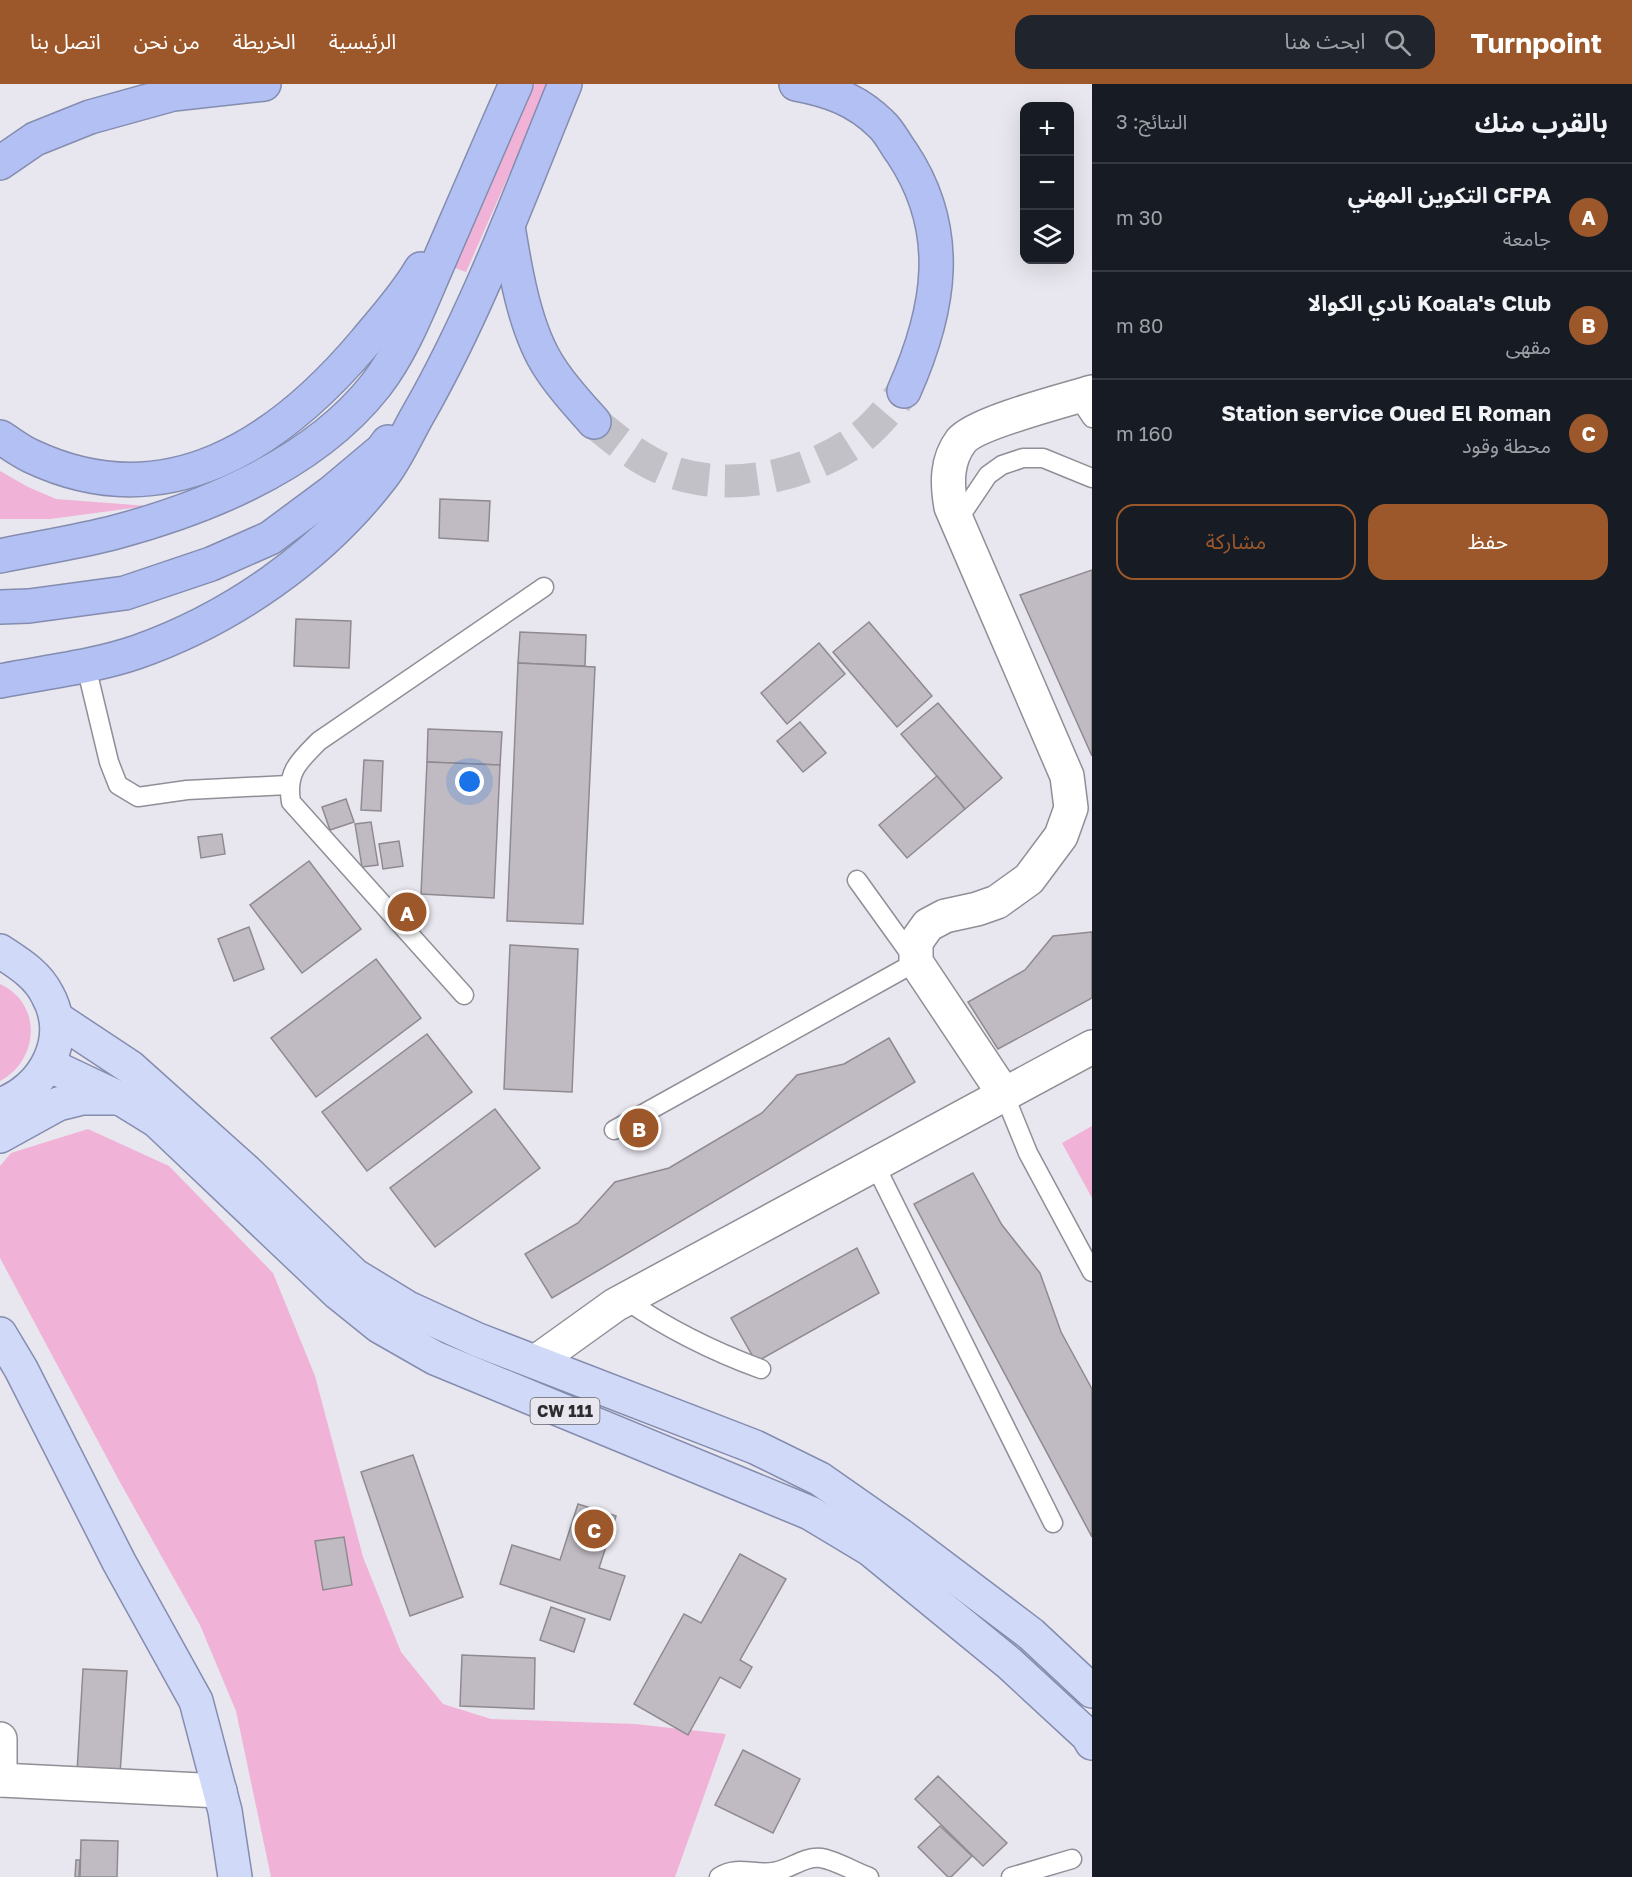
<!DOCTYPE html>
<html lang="ar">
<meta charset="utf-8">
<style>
:root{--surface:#171b24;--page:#20242c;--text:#f1f3f6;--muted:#9ea1a6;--line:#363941;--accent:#9c582a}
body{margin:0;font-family:"Golos Text","Noto Sans Arabic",sans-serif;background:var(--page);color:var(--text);direction:rtl}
.controls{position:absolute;right:18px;top:18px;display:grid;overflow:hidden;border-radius:12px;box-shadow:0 6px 24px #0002}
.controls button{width:54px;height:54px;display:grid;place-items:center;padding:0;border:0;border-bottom:2px solid var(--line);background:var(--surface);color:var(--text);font:30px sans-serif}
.you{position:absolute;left:470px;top:698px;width:21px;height:21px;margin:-15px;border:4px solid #fff;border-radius:50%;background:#1a73e8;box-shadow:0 0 0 9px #1a73e833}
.badge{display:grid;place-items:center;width:39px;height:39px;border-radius:50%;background:var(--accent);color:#fff;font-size:20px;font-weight:700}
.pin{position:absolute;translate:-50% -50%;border:3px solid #fff;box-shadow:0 2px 6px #0006}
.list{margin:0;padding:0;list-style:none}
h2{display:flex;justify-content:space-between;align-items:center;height:78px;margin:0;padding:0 24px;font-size:26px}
h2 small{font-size:20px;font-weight:400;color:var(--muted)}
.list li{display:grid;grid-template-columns:39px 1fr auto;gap:18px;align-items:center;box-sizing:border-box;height:108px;padding:0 24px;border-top:2px solid var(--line)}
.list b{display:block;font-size:22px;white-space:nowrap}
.list p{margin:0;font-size:20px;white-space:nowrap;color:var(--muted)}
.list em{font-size:20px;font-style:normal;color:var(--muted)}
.actions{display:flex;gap:12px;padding:18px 24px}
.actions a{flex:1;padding:14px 0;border:2px solid var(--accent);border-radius:18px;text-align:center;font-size:21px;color:var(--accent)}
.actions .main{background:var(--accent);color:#fff}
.icon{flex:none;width:33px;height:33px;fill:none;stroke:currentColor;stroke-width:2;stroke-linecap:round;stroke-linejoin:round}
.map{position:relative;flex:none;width:1092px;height:1793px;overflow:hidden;direction:ltr}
header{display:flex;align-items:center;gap:36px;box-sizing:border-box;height:84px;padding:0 30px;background:var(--accent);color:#fff}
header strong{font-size:28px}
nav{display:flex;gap:33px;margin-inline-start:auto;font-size:21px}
.search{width:420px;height:54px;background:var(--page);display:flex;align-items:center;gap:15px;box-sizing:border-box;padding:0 21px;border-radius:18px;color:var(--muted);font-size:22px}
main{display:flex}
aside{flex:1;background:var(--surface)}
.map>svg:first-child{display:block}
.green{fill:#f0b2d6}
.building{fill:#c0bbc2;stroke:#8f8a90;stroke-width:1.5}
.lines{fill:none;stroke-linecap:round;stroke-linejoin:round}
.highway-tunnel{stroke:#c3c1c8;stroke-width:33;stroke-dasharray:33 16;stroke-linecap:butt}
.lane-casing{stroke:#908e96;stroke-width:21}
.street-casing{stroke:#908e96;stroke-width:36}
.primary-casing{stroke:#848daf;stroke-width:36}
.highway-casing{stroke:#848daf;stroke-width:36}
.lane{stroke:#fff;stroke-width:18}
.street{stroke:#fff;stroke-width:33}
.primary{stroke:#d1d9f8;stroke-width:33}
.highway{stroke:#b3c0f4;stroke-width:33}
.labels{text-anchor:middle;stroke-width:4.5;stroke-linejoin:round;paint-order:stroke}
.shield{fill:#e8e6ee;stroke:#656469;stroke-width:1.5}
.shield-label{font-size:16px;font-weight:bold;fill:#2d2d30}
</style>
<header>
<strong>Turnpoint</strong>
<div class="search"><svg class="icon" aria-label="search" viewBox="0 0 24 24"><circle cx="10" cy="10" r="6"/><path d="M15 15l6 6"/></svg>ابحث هنا</div>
<nav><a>الرئيسية</a><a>الخريطة</a><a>من نحن</a><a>اتصل بنا</a></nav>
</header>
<main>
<aside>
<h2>بالقرب منك<small>النتائج: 3</small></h2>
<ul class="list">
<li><span class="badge">A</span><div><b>CFPA التكوين المهني</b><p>جامعة</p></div><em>30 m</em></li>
<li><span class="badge">B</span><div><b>Koala's Club نادي الكوالا</b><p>مقهى</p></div><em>80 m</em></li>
<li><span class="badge">C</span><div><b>Station service Oued El Roman</b><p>محطة وقود</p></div><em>160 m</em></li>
</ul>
<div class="actions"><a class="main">حفظ</a><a>مشاركة</a></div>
</aside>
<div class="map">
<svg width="1092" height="1793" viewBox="0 0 1092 1793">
<rect width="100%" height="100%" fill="#e8e6ee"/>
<g class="green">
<path d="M 535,0 L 549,0 L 466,188 L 455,184 Z"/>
<path d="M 0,387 L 28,403 L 56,415 L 148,422 L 50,435 L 0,435 Z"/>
<path d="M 0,900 C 43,920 39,976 0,997 Z"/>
<path d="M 1092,1042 L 1092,1114 L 1062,1059 Z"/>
<path d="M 88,1045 L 169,1082 L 273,1189 L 315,1292 L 363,1473 L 401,1568 L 443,1620 L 491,1635 L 635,1640 L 726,1650 L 675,1793 L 271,1793 L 236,1627 L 200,1541 L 121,1400 L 0,1174 L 0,1082 L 11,1069 Z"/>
</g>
<g class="building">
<path d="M 440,415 L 490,417 L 488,457 L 439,454 Z"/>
<path d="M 1092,486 L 1092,672 L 1020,511 Z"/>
<path d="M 296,535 L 351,537 L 349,584 L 294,582 Z"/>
<path d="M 869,538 L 932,612 L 897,643 L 833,568 Z"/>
<path d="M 520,548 L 586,551 L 585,582 L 518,579 Z"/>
<path d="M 819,559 L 845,590 L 787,640 L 761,609 Z"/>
<path d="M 518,579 L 595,583 L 583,840 L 507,837 Z"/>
<path d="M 938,619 L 1002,694 L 965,725 L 901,650 Z"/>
<path d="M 800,638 L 826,669 L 803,688 L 777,657 Z"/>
<path d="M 428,645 L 502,648 L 500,681 L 427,678 Z"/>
<path d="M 364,676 L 383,677 L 381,727 L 361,726 Z"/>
<path d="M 427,678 L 500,681 L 494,814 L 421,810 Z"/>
<path d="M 937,692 L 965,725 L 907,774 L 879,741 Z"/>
<path d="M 346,715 L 354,738 L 330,746 L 322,723 Z"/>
<path d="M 371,738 L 378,781 L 362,783 L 355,740 Z"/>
<path d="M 222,750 L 225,770 L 201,774 L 198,753 Z"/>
<path d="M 399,757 L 403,782 L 383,785 L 379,760 Z"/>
<path d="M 309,777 L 361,845 L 302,889 L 250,821 Z"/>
<path d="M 249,843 L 264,885 L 234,897 L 218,855 Z"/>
<path d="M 1092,848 L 1092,914 L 998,965 L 968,918 L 1025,886 L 1053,852 Z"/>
<path d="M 510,861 L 578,865 L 572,1008 L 504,1005 Z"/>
<path d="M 376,875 L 421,934 L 316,1013 L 271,954 Z"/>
<path d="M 427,950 L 472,1008 L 367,1087 L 322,1028 Z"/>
<path d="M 889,954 L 915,998 L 552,1214 L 525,1170 L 578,1139 L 615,1098 L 669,1084 L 762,1029 L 797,991 L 844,980 Z"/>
<path d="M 495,1025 L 540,1084 L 435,1163 L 390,1104 Z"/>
<path d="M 973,1089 L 1002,1141 L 1040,1189 L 1061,1248 L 1092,1305 L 1092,1453 L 914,1120 Z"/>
<path d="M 857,1164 L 879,1209 L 756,1278 L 731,1234 Z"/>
<path d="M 413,1371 L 463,1513 L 410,1532 L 361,1388 Z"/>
<path d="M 578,1420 L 616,1432 L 599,1484 L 625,1492 L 610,1536 L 500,1500 L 512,1461 L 560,1476 Z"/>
<path d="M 344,1453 L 352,1501 L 323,1506 L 315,1457 Z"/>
<path d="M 740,1470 L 786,1495 L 740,1576 L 752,1583 L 740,1604 L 720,1593 L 688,1651 L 634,1620 L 684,1530 L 701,1539 Z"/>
<path d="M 551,1523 L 585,1535 L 574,1568 L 540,1556 Z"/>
<path d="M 462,1571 L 535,1574 L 534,1625 L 460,1622 Z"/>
<path d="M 83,1585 L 127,1587 L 120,1690 L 77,1688 Z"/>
<path d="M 743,1666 L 800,1695 L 773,1749 L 715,1721 Z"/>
<path d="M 938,1692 L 1007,1759 L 983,1782 L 915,1715 Z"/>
<path d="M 940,1742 L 972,1772 L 951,1793 L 948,1793 L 918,1763 Z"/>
<path d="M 81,1756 L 118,1757 L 117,1793 L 80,1793 Z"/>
<path d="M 76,1776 L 80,1776 L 79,1793 L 75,1793 Z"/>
</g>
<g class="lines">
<path class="highway-tunnel" d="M 594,338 C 611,352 629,367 649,378 C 711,412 796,397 853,359 C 873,346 888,326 904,307"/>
<defs>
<g id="lane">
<path d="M 1078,313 L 1092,334"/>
<path d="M 957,437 L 988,391 L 1002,381 L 1023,374 L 1043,374 L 1092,394"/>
<path d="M 86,582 L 109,678 L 118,701 L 138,713 L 187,706 L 288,701"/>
<path d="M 464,911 L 291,718 C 286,688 299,677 319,657 L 544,503"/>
<path d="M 1004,1010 L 1028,1069 L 1092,1188"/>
<path d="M 614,1046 L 916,878 L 857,796"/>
<path d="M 875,1081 L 1053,1439"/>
<path d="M 626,1216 C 668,1245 712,1267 761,1285"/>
<path d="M 719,1793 C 737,1781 754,1791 773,1788 C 790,1786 803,1772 821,1774 C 835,1776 855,1788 869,1793"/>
<path d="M 1011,1793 L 1072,1775"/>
</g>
<g id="street">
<path d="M 1004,1010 L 916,878 L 916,858 L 928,841 L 945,832 L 977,825 L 997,818 L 1029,795 L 1061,752 L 1071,724 L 1067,692 L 951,423 C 947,400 946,377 961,357 C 975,339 1066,316 1092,308"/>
<path d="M 537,1277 L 615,1221 L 1092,963"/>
<path d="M 0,1655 L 0,1696"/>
<path d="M 0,1696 L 220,1707"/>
</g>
<g id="primary">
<path d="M 0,867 C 18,879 37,890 47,910 C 72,954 45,1005 0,1021"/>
<path d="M 56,934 L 130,983 L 246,1087 L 354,1191 L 408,1224 L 478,1256 L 755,1363 L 820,1395 L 900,1451 L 1031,1550 L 1092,1607"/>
<path d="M 49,981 L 123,1016 L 157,1037 L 338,1209 L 379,1242 L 435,1274 L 810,1429 L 870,1465 L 1009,1579 L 1088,1652 L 1092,1659"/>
<path d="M 0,1052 L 58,1020 L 82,1014 L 116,1014"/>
<path d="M 0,1250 L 21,1285 L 119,1478 L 196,1617 L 225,1727 L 235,1793"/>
</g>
<g id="highway">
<path d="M 796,0 C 829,6 857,16 881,40 C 890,48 895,60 902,69 C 954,147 940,226 904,307"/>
<path d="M 0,79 L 35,55 L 90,33 L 173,10 L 264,0"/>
<path d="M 508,142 C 515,186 525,247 550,284 C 562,303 578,320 594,338"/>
<path d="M 0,353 C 10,359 20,367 31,372 C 166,436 279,360 365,258 C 384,235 406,211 421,185"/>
<path d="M 0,472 C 38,464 78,458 116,448 C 209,423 315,379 376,301 C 403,266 419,223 436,184 C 463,122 489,61 516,0"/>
<path d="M 0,523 L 29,522 L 125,509 L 211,480 L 270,454 L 332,408 L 382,366 L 388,358"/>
<path d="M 0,597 C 46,588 93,583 137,568 C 231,535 321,472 381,394 C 397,374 407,349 420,327 C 479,223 520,110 565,0"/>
</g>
</defs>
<use href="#lane" class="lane-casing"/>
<use href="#street" class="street-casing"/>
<use href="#primary" class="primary-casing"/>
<use href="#highway" class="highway-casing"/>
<use href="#lane" class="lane"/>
<use href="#street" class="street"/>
<use href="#primary" class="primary"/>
<use href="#highway" class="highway"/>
</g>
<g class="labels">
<rect class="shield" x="530.5" y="1314" width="69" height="26" rx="4.5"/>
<g class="shield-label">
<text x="565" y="1333">CW 111</text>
</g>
</g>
</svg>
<div class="controls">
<button>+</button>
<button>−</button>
<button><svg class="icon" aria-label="layers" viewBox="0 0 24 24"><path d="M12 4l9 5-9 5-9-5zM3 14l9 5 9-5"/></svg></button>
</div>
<div class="you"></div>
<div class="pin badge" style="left:407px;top:828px">A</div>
<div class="pin badge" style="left:639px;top:1044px">B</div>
<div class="pin badge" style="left:594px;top:1445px">C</div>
</div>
</main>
